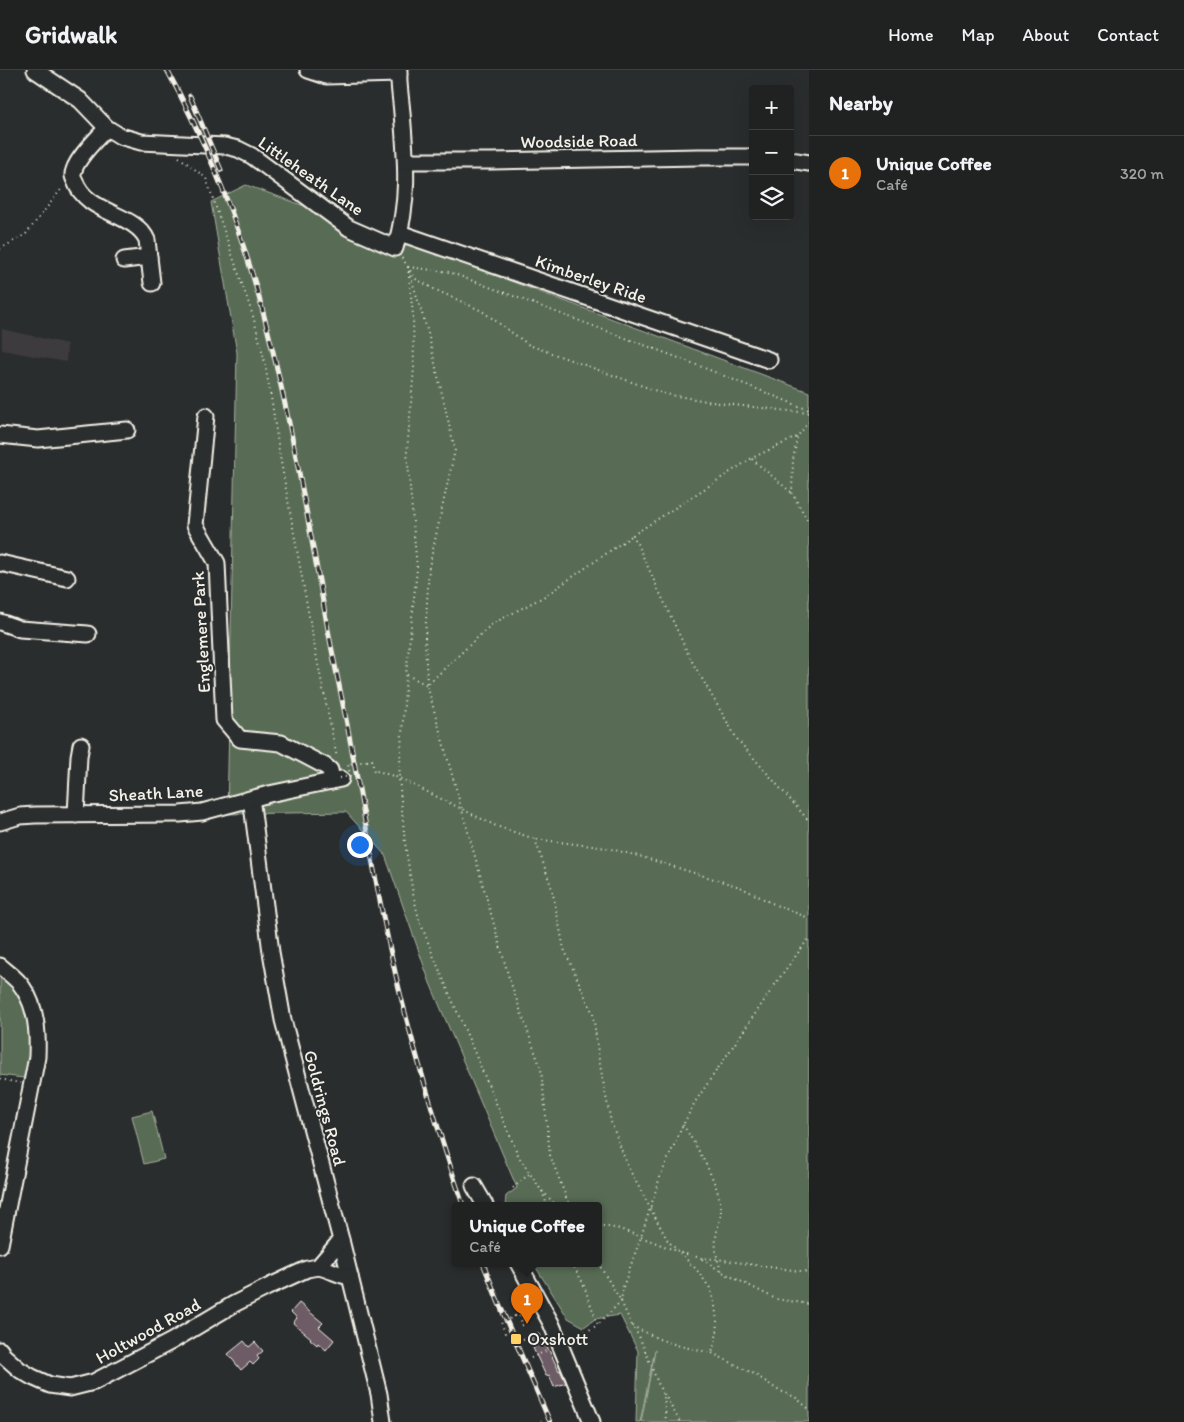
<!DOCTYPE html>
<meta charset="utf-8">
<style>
:root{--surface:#202222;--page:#282a2a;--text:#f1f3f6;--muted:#a2a4a5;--line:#3d3f40;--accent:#bca0f2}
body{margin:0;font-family:Itim,sans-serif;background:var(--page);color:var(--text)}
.controls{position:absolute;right:15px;top:15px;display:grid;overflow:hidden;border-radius:5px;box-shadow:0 5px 20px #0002}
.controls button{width:45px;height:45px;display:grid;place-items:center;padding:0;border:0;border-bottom:1px solid var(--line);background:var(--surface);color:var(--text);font:25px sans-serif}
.you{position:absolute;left:359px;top:774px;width:18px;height:18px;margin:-12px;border:4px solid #fff;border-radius:50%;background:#1a73e8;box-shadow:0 0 0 8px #1a73e833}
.badge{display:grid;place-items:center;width:32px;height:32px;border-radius:50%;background:var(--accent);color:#fff;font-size:16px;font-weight:700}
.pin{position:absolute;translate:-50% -41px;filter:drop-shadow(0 1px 2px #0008)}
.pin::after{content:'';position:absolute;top:26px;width:18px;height:15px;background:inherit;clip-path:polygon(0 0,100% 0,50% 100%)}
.popup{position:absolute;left:452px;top:1132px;width:150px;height:65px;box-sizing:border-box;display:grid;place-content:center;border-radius:5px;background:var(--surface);filter:drop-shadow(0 1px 4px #0005);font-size:16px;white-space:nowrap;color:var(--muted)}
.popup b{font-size:19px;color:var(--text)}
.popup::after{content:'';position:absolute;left:50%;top:100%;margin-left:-10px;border:10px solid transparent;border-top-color:var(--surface)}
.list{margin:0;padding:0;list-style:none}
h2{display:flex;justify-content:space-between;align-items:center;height:65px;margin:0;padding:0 20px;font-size:21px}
h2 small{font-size:16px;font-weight:400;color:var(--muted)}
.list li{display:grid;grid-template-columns:32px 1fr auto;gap:15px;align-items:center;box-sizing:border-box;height:75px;padding:0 20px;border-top:1px solid var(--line)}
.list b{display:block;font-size:19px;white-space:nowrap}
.list p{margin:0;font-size:16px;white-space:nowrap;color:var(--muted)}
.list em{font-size:16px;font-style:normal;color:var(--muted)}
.icon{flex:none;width:28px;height:28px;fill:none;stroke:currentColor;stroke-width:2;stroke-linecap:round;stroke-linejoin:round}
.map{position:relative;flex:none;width:809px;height:1352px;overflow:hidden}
header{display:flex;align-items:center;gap:30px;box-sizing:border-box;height:70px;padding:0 25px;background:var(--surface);border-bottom:1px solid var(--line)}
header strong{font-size:24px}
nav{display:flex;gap:28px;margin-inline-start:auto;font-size:18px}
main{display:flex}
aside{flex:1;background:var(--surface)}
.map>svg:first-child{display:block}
.built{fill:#3e3b3e}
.green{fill:#596c55;stroke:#a6ae9e}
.building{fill:#6d5c65;stroke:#f4f1e8}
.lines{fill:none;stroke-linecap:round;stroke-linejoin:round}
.minor-casing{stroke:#f4f1e8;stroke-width:19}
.path{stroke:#f4f1e8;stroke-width:2;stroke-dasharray:1 4;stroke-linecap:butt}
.minor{stroke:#2a2d2e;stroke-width:15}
.rail-casing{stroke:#f4f1e8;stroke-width:5}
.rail{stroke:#2a2d2e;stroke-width:3;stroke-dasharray:9;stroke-linecap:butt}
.path-bridge{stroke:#f4f1e8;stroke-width:2;stroke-dasharray:1 4;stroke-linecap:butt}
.poi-dot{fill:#ffd166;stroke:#2a2d2e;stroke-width:2}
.labels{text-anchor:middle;stroke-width:4;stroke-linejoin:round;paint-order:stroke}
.street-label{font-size:18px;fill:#f4f1e8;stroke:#2a2d2e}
.poi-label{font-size:18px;fill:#f4f1e8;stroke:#2a2d2e;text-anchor:start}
</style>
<header>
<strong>Gridwalk</strong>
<nav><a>Home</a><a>Map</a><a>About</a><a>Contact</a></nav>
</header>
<main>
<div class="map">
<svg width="809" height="1352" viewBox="0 0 809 1352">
<rect width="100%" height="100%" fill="#2a2d2e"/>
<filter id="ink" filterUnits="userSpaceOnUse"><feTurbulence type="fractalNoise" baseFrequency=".02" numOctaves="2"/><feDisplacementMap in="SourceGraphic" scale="10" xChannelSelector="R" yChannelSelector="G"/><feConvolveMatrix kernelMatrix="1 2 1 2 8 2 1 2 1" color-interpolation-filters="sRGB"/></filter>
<g filter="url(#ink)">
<path class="built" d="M 2,259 L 67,274 L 66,292 L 2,280 Z"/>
<g class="green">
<path d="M 246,115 L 419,177 L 809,322 L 809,1352 L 641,1352 L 655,1281 L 655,1280 L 640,1352 L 636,1352 L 638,1281 L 620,1245 L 595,1249 L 584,1257 L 568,1248 L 533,1193 L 598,1193 L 598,1135 L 505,1135 L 506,1126 L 517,1118 L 430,913 L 385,785 L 346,742 L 227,744 L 237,283 L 211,132 Z"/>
<path d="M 0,904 L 10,912 L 23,930 L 30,960 L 28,998 L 23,1008 L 0,1005 Z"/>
<path d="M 152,1041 L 164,1089 L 144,1094 L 132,1046 Z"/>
</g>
<g class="building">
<path d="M 299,1233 L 323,1253 L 319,1257 L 334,1270 L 326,1280 L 318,1273 L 317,1275 L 310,1269 L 311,1268 L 293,1253 L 297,1248 L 291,1242 Z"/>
<path d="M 539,1264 L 543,1273 L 545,1272 L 559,1301 L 560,1300 L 566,1313 L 554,1317 L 549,1305 L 546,1306 L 533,1278 L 535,1277 L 530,1267 Z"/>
<path d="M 244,1271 L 249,1277 L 255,1272 L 263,1281 L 257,1286 L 259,1289 L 253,1295 L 250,1292 L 241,1300 L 228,1284 Z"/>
</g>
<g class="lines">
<defs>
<g id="minor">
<path d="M 35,0 L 80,30 L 107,58 L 120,66 L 141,72 L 225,76 L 238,79 L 252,86 L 349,158 L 395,178 C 410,132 406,90 402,43 C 401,29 398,14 399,0"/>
<path d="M 308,0 L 326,6 L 399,4"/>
<path d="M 107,58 C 97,68 78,87 74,100 C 72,105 73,107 75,111 C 86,144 136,143 147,170 L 152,213"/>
<path d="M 790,90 L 809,93"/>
<path d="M 406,91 L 492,91 L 699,87 L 753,87"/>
<path d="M 400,163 L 769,290"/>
<path d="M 124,190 L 149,187"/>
<path d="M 206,346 L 195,455 L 217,493 L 224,650 L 240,669 L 281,673 L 325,696 L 330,700 L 332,711"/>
<path d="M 0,365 L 38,369 L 127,360"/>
<path d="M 0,493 L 67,508"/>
<path d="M 0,552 L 20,559 L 88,564"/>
<path d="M 251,729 L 252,735 L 271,882 L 283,950 L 341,1170 L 379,1324 L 383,1352"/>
<path d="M 76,745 L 79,686 L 81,675"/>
<path d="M 0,752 L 20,746 L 35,745 L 180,744 L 202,742 L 269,724 L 341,709"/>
<path d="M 0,896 C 8,903 18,909 23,918 C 37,938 38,964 37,987 L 0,1175"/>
<path d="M 474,1116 L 485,1135"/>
<path d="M 518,1193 L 551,1253 L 592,1352"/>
<path d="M 318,1197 C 329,1199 339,1205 350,1207"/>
<path d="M 0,1280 L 3,1285 L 20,1300 L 32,1307 L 50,1315 L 70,1318 L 94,1312 L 172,1271 L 234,1234 L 270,1216 L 307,1199 L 318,1197 L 341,1170"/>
</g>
</defs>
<use href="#minor" class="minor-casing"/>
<g class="path">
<path d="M 179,87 L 206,108 L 253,246 L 263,284 L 272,333 L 279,381 L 315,579 L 337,688"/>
<path d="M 0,179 L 26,164 L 63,117"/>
<path d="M 402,188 L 416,209 L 436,220 L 482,241 L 529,275 L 665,324 L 725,334 L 809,343"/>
<path d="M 408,197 L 413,245 L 414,298 L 407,382 L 417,499 L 406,605 L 399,708 L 405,773 L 413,824 L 419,849 L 433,885 L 519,1087 L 541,1120 L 556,1135"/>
<path d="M 408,197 L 449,202 L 687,291 L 809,340"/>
<path d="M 409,201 L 428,263 L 455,380 L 429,497 L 425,569 L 427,615 L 509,908 L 541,999 L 550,1085 L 569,1135"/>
<path d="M 809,352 L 797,367 L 752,388 L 633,465 L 690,588 L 737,669 L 809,751"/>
<path d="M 797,368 L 793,390 L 792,423 L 809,453"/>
<path d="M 752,389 L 792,423"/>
<path d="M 407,605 L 427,615 L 492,554 L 545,526 L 633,465"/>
<path d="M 367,691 L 372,690 L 374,702 L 378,701 L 399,708 L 496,756 L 535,769 L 607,778 L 642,787 L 740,817 L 778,836 L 809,848"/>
<path d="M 535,769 L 552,819 L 564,879 L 593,944 L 599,990 L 611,1052 L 628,1097 L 668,1171 L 679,1182 L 700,1188 L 717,1189 L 768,1197 L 809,1202"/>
<path d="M 0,1009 L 20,1013"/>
<path d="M 683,1055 C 696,1075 722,1118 721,1142 C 721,1148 718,1155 717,1161 C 714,1176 716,1188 722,1202"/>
<path d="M 513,1118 L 529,1104"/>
<path d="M 542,1121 L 547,1135"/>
<path d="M 598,1155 L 620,1159 L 677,1181"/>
<path d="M 680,1183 L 696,1199 L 710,1218 L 715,1236 L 718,1259 L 712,1283"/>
<path d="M 702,1189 L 722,1202 L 776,1229 L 809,1234"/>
<path d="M 572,1193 L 583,1213 L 598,1255 L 621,1231 L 623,1217 L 641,1167 L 660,1107 L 683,1055 L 695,1032 L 783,903 L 809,868"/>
<path d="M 598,1193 L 621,1231 L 632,1256 L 639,1266 L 664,1328 L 666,1352"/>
<path d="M 515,1246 L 519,1245 L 523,1255 L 520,1256"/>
<path d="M 505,1251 L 501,1252 L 505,1263 L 507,1262"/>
<path d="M 632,1256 L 659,1269 L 680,1276 L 712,1283 L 756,1305 L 778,1320 L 795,1327 L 809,1339"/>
<path d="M 523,1269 L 541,1262"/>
<path d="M 572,1269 L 598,1255"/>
<path d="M 531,1288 L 548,1280"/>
<path d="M 664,1324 L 680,1352"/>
<path d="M 541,1352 L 544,1349"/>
</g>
<use href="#minor" class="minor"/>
<defs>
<g id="rail">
<path d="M 167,0 C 208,76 241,158 263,242 C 290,344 308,450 327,554 C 334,593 343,632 350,670 C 368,765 383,861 408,954 C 424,1015 443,1075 463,1135"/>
<path d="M 190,26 L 221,100"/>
<path d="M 483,1193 L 498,1231 L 550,1352"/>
</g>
</defs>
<use href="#rail" class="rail-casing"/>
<use href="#rail" class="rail"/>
<g class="path-bridge">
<path d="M 340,708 L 350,706 L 348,694 L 367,691"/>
<path d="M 505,1251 L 515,1246"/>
</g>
</g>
</g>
<rect class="poi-dot" x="510" y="1263" width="12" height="12" rx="2.5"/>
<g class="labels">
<g class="street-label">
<text transform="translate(579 71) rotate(-1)" y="6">Woodside Road</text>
<text transform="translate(311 106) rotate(35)" y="6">Littleheath Lane</text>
<text transform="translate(591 209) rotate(19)" y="6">Kimberley Ride</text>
<text transform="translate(201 562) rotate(-93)" y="6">Englemere Park</text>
<text transform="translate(156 723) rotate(-3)" y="6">Sheath Lane</text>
<text transform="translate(325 1038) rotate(75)" y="6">Goldrings Road</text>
<text transform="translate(148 1261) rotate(-29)" y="6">Holtwood Road</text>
</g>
<g class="poi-label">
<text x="527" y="1275">Oxshott</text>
</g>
</g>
</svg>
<div class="controls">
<button>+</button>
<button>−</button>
<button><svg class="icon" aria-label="layers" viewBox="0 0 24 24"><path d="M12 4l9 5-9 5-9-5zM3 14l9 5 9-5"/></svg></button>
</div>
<div class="you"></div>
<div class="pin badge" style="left:527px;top:1254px;background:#e8710a">1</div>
<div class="popup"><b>Unique Coffee</b>Café</div>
</div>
<aside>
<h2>Nearby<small></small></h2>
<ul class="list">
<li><span class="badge" style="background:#e8710a">1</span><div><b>Unique Coffee</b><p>Café</p></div><em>320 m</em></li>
</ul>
</aside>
</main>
